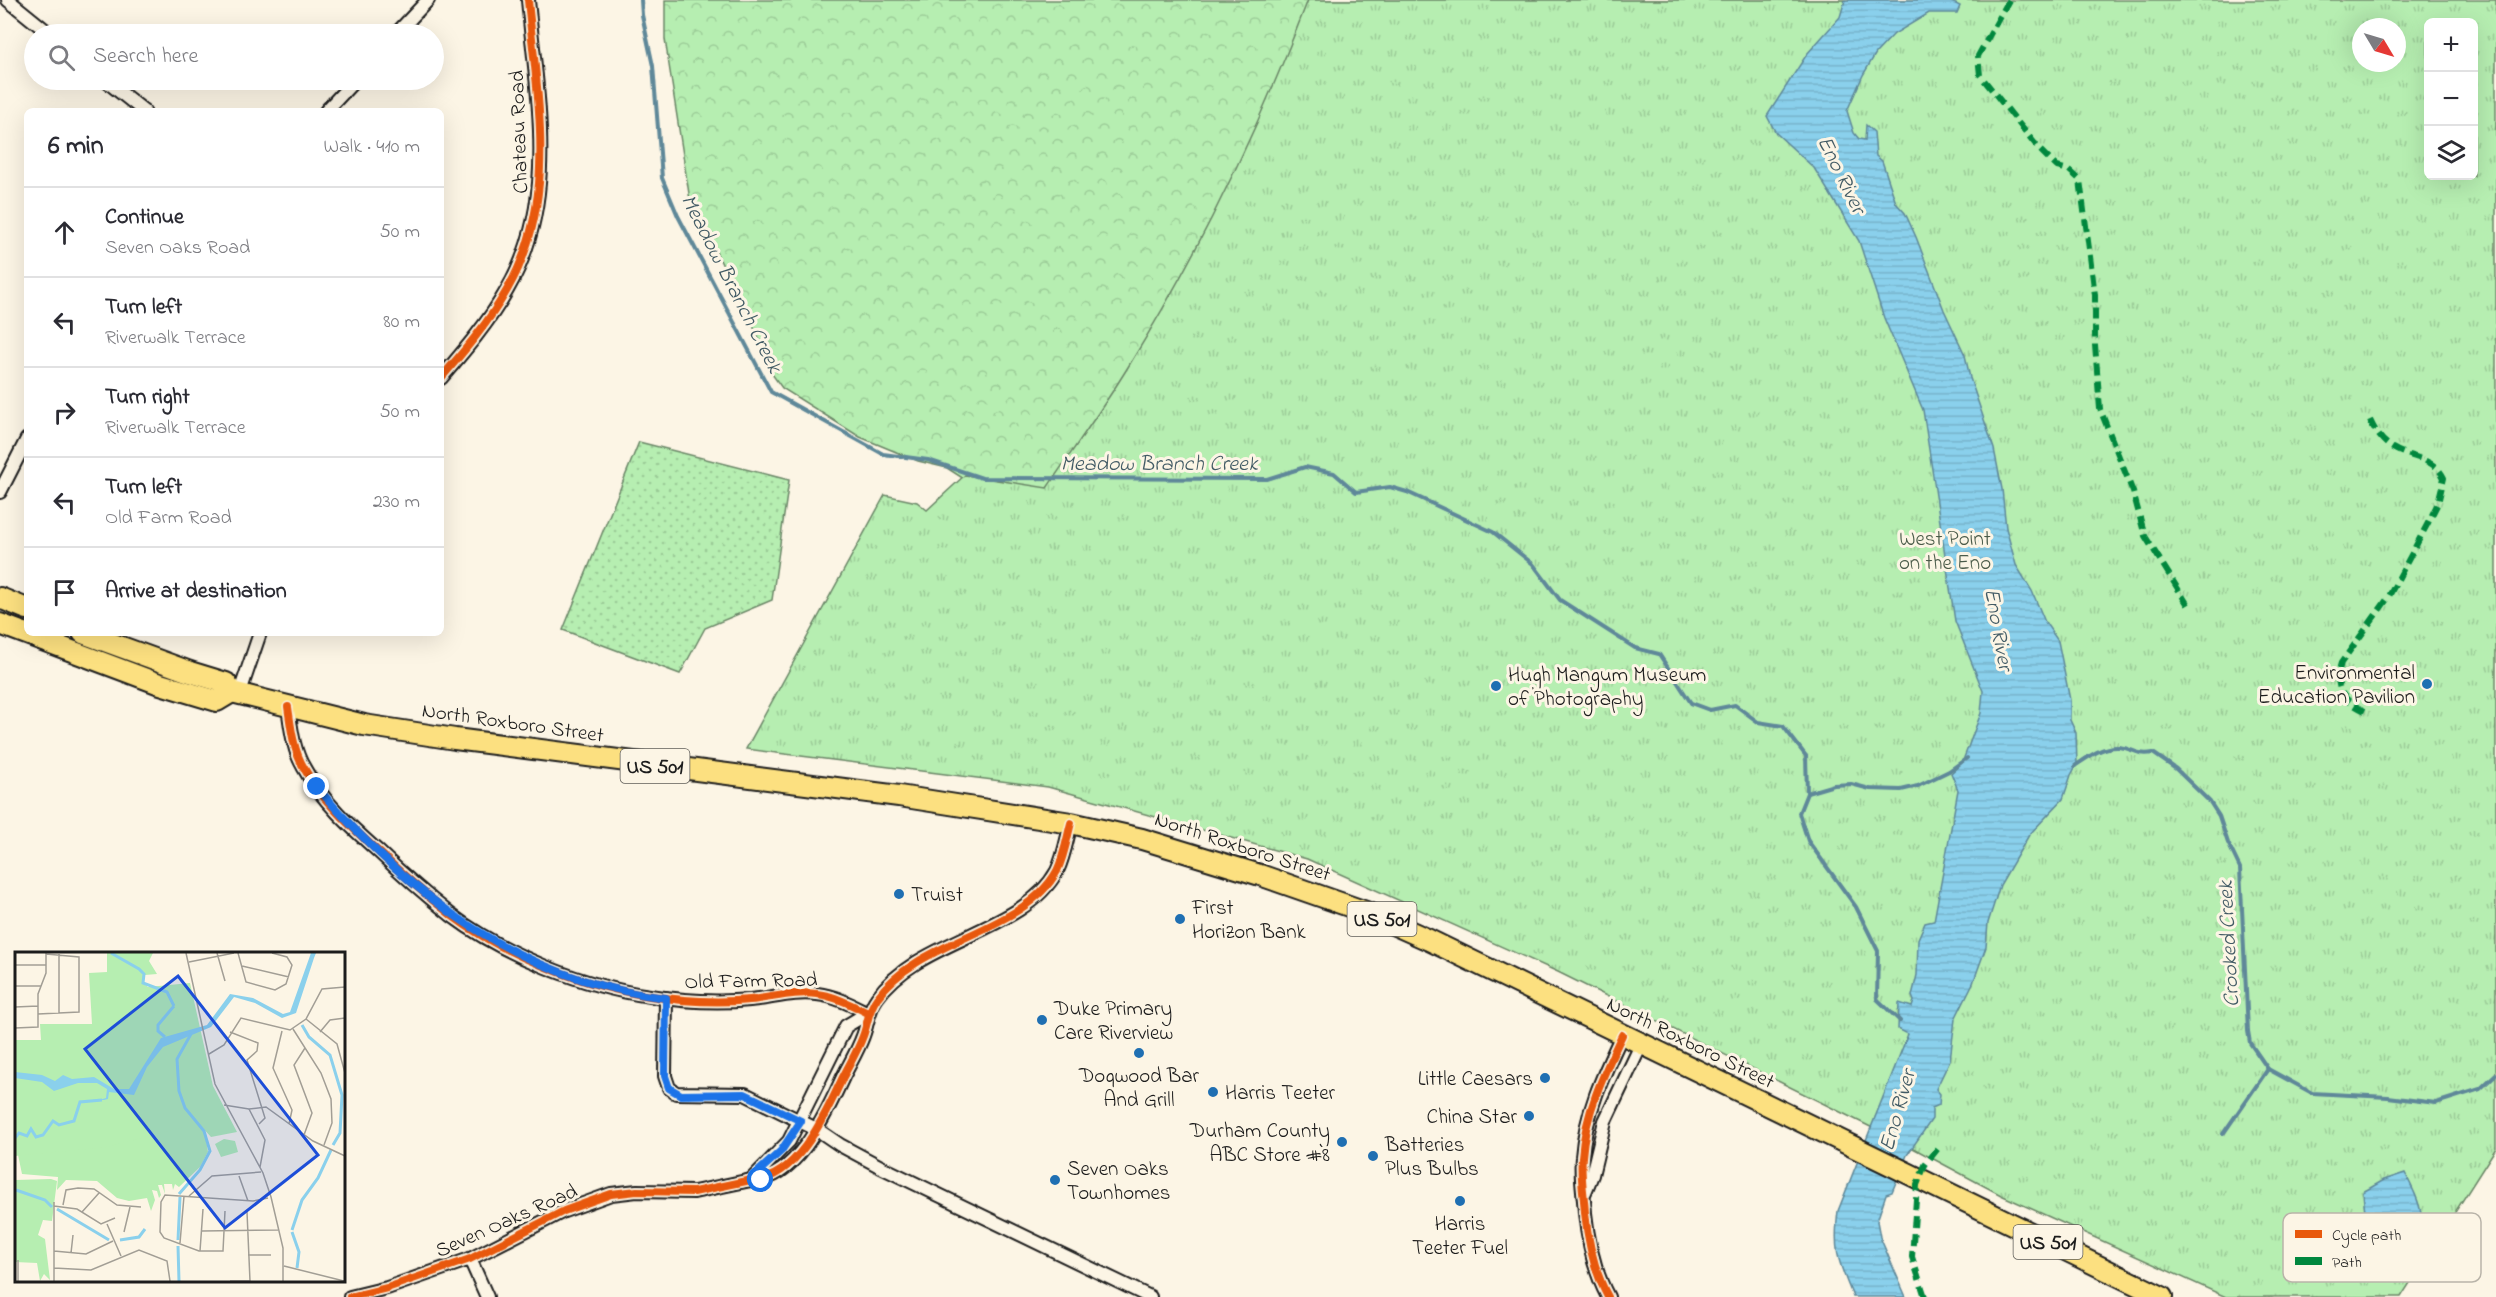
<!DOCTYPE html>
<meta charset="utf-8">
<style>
:root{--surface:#fff;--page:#f7f7f7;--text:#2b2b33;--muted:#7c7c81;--line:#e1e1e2}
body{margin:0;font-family:"Indie Flower",sans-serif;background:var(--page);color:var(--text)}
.controls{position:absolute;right:18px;top:18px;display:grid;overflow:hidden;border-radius:9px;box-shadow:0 6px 24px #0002}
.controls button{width:54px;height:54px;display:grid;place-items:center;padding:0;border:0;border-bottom:2px solid var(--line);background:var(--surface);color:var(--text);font:30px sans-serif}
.compass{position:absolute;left:2352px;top:18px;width:54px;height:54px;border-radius:50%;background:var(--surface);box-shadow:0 6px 24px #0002;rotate:128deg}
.stop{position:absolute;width:18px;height:18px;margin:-14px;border:4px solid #1a73e8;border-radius:50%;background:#fff}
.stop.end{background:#1a73e8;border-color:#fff;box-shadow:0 2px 6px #0008}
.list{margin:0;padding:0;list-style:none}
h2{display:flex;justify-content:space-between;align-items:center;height:78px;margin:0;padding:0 24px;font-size:26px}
h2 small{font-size:20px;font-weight:400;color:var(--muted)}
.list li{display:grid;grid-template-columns:39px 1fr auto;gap:18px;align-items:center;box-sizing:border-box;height:90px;padding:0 24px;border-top:2px solid var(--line)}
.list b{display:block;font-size:22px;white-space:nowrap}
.list p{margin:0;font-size:20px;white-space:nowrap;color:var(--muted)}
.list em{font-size:20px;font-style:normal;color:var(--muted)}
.icon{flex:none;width:33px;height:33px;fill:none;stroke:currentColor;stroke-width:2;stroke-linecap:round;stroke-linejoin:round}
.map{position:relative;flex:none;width:2496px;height:1297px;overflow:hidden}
.search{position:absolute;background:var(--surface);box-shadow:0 6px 24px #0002;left:24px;top:24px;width:420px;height:66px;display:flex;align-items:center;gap:15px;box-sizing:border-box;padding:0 21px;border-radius:33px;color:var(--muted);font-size:22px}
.panel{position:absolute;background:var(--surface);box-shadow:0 6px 24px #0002;left:24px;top:108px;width:420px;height:528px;border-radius:9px}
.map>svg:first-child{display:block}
.grass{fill:url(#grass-dots);stroke:#698566;stroke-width:1.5}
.forest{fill:url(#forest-crowns);stroke:#698566;stroke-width:1.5}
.park{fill:url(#park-tufts);stroke:#698566;stroke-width:1.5;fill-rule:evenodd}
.water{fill:url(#water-rules);stroke:#5e8899;stroke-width:1.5}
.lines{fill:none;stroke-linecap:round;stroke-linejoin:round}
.stream{stroke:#5e8899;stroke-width:4}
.minor-casing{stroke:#1c1c1c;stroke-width:16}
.trunk-casing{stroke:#1c1c1c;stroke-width:24}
.minor{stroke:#fcf5e5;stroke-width:12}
.trunk{stroke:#fce080;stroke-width:20}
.quiet{stroke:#00873e;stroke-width:6;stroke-dasharray:12 6;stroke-linecap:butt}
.cycleway-casing{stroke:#fcf5e5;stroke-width:11}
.cycleway{stroke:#e8590c;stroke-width:8}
.route{stroke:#1a73e8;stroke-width:8}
.poi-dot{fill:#1f6fb2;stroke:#fcf5e5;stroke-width:2}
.labels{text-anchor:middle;stroke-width:6;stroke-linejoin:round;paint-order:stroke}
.shield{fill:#fcf5e5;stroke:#5f5d58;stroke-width:1.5}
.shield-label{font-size:20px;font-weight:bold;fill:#1c1c1c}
.street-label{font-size:21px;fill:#1c1c1c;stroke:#fcf5e5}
.park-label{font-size:21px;fill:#4a5b49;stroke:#fcf5e5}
.poi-label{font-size:21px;fill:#1c1c1c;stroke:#fcf5e5;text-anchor:start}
.water-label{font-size:22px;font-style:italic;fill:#425b65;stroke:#fcf5e5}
.inset-river{fill:none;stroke:#8ad0ec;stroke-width:3}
.inset-road{fill:none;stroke:#a29e95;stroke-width:1.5}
.view{fill:#1d4ed8;fill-opacity:0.15;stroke:#1d4ed8;stroke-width:3}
.inset-edge{fill:none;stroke:#1c1c1c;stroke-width:3}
.key{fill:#fcf5e5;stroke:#b9b4a9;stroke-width:1.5}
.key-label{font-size:16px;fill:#1c1c1c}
</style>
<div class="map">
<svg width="2496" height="1297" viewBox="0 0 2496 1297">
<defs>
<pattern id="grass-dots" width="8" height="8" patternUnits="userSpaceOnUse" patternTransform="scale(1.5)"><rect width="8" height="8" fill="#b6eeb1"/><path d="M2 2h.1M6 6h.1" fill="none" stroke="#9ccc98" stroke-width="1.8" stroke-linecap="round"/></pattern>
<pattern id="forest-crowns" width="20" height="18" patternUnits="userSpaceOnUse" patternTransform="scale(1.5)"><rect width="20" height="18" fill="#b6eeb1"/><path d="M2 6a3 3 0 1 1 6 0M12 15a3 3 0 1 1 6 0" fill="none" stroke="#9ccc98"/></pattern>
<pattern id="park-tufts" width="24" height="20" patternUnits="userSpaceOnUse" patternTransform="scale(1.5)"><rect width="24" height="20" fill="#b6eeb1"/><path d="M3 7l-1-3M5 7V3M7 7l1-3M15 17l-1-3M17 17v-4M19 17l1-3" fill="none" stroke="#9ccc98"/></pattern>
<pattern id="water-rules" width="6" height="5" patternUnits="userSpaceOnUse" patternTransform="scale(1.5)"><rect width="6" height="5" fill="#8ad0ec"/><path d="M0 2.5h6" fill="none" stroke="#76b2ca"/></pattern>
</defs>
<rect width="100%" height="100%" fill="#fcf5e5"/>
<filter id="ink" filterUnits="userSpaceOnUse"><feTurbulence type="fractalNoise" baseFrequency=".0167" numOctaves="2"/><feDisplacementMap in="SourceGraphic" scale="12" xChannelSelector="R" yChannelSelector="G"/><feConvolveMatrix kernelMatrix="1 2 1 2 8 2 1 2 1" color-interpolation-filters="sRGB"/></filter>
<g filter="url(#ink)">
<path class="grass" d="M 639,442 L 789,480 L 772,600 L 705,628 L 680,674 L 563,630 Z"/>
<path class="forest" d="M 665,0 L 1845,0 L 1225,510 L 975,486 L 947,468 L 918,461 L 860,437 L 782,388 L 767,367 L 759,338 L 690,200 L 665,39 Z"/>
<path class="park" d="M 1308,0 L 2496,0 L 2496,1148 L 2401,1297 L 2226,1297 L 2001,1195 L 1911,1147 L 1558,972 L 1307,859 L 1048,787 L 746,749 L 885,495 L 917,502 L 927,510 L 965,475 L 1047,488 C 1074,448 1103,408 1128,367 C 1200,251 1259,127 1308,0 ZM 2428,22 L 2474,22 L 2474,176 L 2428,176 ZM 2361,27 L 2397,27 L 2397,63 L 2361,63 Z"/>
<g class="water">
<path d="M 1845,0 L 1948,0 L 1960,6 L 1957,13 L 1929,13 L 1894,34 L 1876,53 L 1863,75 L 1847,111 L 1854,133 L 1859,139 L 1865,140 L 1866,125 L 1874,132 L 1876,156 L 1882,161 L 1896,203 L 1905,213 L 1916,237 L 1944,310 L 1965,355 L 1970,378 L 1994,449 L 2002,489 L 2006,528 L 2016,565 L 2032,591 L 2045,622 L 2058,641 L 2070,700 L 2070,720 L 2076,733 L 2077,764 L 2071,775 L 2063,799 L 2029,835 L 2000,885 L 1988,923 L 1986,947 L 1973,983 L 1955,1019 L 1950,1060 L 1936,1089 L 1940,1094 L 1939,1105 L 1932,1108 L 1932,1119 L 1907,1155 L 1892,1192 L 1886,1194 L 1877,1221 L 1880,1237 L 1906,1297 L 1853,1297 C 1838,1260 1833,1252 1838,1211 L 1908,1034 L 1898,1029 L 1899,1003 L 1912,1007 L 1914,1001 L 1912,996 L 1917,975 L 1918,939 L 1925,923 L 1934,921 L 1958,790 L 1951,773 L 1962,763 L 1981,713 L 1983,691 L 1955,621 L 1923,410 L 1884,318 L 1859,241 L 1814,168 L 1776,133 L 1767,116 L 1807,54 L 1840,17 Z"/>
<path d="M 2405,1173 C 2422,1207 2427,1219 2416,1256 C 2406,1259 2398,1255 2390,1249 C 2366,1234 2365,1219 2363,1192 L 2384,1180 Z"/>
</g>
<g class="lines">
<g class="stream">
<path d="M 641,0 L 642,15 L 653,66 L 662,178 L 678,216 L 771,392 L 883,454 L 928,460 L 982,478 L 1267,479 L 1305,467 L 1334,473 L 1356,492 L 1390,487 L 1407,492 L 1493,532 L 1533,564 L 1560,600 L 1635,648 L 1659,654 L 1691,703 L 1710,710 L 1735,705 L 1758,722 L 1783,726 L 1806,756 L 1807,793 L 1799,813 L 1808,841 L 1856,907 L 1878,951 L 1877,999 L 1900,1021"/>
<path d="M 2075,766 C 2088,757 2102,746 2119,747 C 2133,748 2136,756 2153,753 L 2176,769 L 2210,802 L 2219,816 L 2228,843 L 2240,868 L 2248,1031 L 2250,1043 L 2268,1069 L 2312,1093 L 2388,1097 L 2436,1103 L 2480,1089 L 2496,1074"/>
<path d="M 1807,793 L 1834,785 L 1851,784 L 1870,789 L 1901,790 L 1918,786 L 1949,771 L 1967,758"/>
<path d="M 2223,1134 L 2268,1069"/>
</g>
<defs>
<g id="minor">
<path d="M 8,0 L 50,34"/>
<path d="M 396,34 L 428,0"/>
<path d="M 105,80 L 144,111"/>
<path d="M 326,111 L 355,80"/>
<path d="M 441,378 C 465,350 489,322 507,290 C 559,201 537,98 528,0"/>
<path d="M 0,492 L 27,439"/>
<path d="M 239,695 L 260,633"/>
<path d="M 288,707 C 291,727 293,750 304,768 C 321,800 352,828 379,852 C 402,874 426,895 451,915 C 504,955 585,987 650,996 C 682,1001 718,1003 750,1000 C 773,998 794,991 817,994 C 835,996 852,1005 868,1013"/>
<path d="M 666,998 L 665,1076 L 669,1088 L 676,1093 L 745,1094 L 818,1130 L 840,1145 L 881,1167 L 1150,1297"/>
<path d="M 751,1180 L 789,1141 L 846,1026 L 868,1013"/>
<path d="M 1585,1192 L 1592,1175 L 1605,1121 L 1641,1045"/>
<path d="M 470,1259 L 487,1297"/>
<path d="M 350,1297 L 387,1288 L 470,1259 L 564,1211 L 611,1194 L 637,1191 L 694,1192 L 751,1180 C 797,1182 827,1111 843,1077 C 850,1063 858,1050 863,1036 C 868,1023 868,1010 877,998 C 919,938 1023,933 1057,871 C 1064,857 1067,838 1071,823"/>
<path d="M 1608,1297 C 1594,1271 1588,1242 1585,1213 C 1584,1194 1580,1176 1582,1157 C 1585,1114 1603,1075 1622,1035"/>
</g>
<g id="trunk">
<path d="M 0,598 L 27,609"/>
<path d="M 0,624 L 157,683 L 217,701 L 232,692"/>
<path d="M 83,633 L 190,672 L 226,683 L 232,692 L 364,725 L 455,739 L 899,796 L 1071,823 L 1142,839 L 1260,875 L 1366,912 L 1429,940 L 2162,1297"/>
</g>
</defs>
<use href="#minor" class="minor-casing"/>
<use href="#trunk" class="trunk-casing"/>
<use href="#minor" class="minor"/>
<use href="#trunk" class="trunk"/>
<g class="quiet">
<path d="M 2009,0 L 1978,56 L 1980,75 L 2040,150 L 2057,167 L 2069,170 L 2080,180 L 2095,295 L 2095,345 L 2100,409 L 2133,492 L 2145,536 L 2188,605"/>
<path d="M 2365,711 C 2343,701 2333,688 2341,663 L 2388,598 L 2428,523 L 2438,503 L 2444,478 C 2434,456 2409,459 2391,447 C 2381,440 2375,431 2370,420"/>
<path d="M 1925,1297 L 1912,1257 L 1917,1185 L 1925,1165 L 1939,1147"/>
</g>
<defs>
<g id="cycleway">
<path d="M 441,378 C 465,350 489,322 507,290 C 559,201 537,98 528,0"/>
<path d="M 288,707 C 291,727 293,750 304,768 C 321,800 352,828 379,852 C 402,874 426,895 451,915 C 504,955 585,987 650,996 C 682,1001 718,1003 750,1000 C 773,998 794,991 817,994 C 835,996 852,1005 868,1013"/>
<path d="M 350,1297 L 387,1288 L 470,1259 L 564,1211 L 611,1194 L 637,1191 L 694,1192 L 751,1180 C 797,1182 827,1111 843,1077 C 850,1063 858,1050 863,1036 C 868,1023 868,1010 877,998 C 919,938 1023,933 1057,871 C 1064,857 1067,838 1071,823"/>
<path d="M 1608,1297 C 1594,1271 1588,1242 1585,1213 C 1584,1194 1580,1176 1582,1157 C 1585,1114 1603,1075 1622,1035"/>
</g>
</defs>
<use href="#cycleway" class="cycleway-casing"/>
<use href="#cycleway" class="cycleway"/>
</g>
</g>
<g class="lines" filter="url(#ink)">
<path class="route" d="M 317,787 C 409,896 521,981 666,998 L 665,1076 L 669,1088 L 681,1095 L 745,1094 L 801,1121 L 781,1151 L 758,1172 L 751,1180 L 761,1180"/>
</g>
<g class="poi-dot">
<circle cx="2427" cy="684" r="6"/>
<circle cx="1496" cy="686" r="6"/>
<circle cx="899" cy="894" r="6"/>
<circle cx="1180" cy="919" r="6"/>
<circle cx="1042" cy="1020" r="6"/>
<circle cx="1139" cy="1053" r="6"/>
<circle cx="1545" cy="1078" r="6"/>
<circle cx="1213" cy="1092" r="6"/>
<circle cx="1529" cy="1116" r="6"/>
<circle cx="1342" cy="1142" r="6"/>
<circle cx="1373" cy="1156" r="6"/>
<circle cx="1055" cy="1180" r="6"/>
<circle cx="1460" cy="1201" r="6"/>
</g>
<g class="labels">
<g class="shield">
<rect x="620.5" y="749" width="69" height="34" rx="4.5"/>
<rect x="1347.5" y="902" width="69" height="34" rx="4.5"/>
<rect x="2013.5" y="1225" width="69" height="34" rx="4.5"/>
</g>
<g class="shield-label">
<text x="655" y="773">US 501</text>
<text x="1382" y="926">US 501</text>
<text x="2048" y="1249">US 501</text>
</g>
<g class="street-label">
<text transform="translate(518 132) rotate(-92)" y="7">Chateau Road</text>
<text transform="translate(513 722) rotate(8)" y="7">North Roxboro Street</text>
<text transform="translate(1243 846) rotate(18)" y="7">North Roxboro Street</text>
<text transform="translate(751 980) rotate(-1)" y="7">Old Farm Road</text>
<text transform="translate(1691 1042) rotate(26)" y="7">North Roxboro Street</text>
<text transform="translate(506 1220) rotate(-24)" y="7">Seven Oaks Road</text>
</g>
<g class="park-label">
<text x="1945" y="545">West Point<tspan x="1945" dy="24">on the Eno</tspan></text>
</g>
<g class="poi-label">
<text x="2415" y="679" text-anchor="end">Environmental<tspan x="2415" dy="24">Education Pavilion</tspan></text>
<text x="1508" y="681">Hugh Mangum Museum<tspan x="1508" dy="24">of Photography</tspan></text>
<text x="911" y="901">Truist</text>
<text x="1192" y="914">First<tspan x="1192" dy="24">Horizon Bank</tspan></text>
<text x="1054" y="1015">Duke Primary<tspan x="1054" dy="24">Care Riverview</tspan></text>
<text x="1139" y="1082" text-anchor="middle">Dogwood Bar<tspan x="1139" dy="24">And Grill</tspan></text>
<text x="1533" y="1085" text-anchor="end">Little Caesars</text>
<text x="1225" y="1099">Harris Teeter</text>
<text x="1517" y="1123" text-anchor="end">China Star</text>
<text x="1330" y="1137" text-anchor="end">Durham County<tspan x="1330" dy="24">ABC Store #8</tspan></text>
<text x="1385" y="1151">Batteries<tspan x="1385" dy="24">Plus Bulbs</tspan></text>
<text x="1067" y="1175">Seven Oaks<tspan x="1067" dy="24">Townhomes</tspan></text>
<text x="1460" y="1230" text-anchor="middle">Harris<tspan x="1460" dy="24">Teeter Fuel</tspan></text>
</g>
<g class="water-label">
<text transform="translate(1843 174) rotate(64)" y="8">Eno River</text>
<text transform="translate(733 283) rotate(63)" y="8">Meadow Branch Creek</text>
<text x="1159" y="470">Meadow Branch Creek</text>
<text transform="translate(2000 629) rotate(80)" y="8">Eno River</text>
<text transform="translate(2227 944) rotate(-93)" y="8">Crooked Creek</text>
<text transform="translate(1896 1110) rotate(-74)" y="8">Eno River</text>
</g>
</g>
<g transform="translate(15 952)">
<rect width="330" height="330" fill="#fcf5e5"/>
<path d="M 209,187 L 220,189 L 223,200 L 206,205 L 200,192 Z" fill="#b6eeb1"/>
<path d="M 175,159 L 190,179 L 193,200 L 185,215 L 164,235 L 160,232 L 158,238 L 157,232 L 149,232 L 150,242 L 147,233 L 143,233 L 146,243 L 144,246 L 142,239 L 137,238 L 140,248 L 136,259 L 132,246 L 114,249 L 102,246 L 82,229 L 51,228 L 42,238 L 43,225 L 7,222 L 2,198 ZM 36,227 L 42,229 L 37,269 L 28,268 L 23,283 L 30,287 L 35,328 L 29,322 L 25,329 L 22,311 L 0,310 L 0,228 Z" fill="#b6eeb1"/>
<path d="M 92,1 L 138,1 L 134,9 L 142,22 L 130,23 L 128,31 L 133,35 L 175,31 L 198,134 L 222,180 L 196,185 L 186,174 L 173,174 L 91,195 L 0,204 L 0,88 L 26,88 L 25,72 L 77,72 L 74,21 L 92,20 Z" fill="#b6eeb1"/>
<path d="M 296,1 L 301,1 L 299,6 L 281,61 L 267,66 L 240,51 L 219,45 L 196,75 L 148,95 L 132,115 L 119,143 L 94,140 L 93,147 L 89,148 L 84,148 L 91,146 L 92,137 L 82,131 L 63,131 L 39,139 L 27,130 L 0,126 L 0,120 L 27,123 L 40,129 L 48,123 L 57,127 L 79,125 L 99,137 L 114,137 L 146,86 L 192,73 L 215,42 L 238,46 L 268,62 L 275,60 Z" fill="#8ad0ec"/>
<path class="inset-river" d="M 96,1 L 124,17 L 129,22 L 128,31 L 152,40 L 159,54M 287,73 L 294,85 L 315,103 L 327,143 L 325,181 L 318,193M 150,85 L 143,79 L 143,73 L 159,54M 0,186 L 4,181 L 12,184 L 16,177 L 21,185 L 28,183 L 38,169 L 44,173 L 59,169 L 65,150 L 87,148M 1,238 L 30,248 L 37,255M 164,242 L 185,218 L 195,199 L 189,179 L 170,156 L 164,139 L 162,107 L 176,82M 42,257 L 94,288M 277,278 L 287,248 L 303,226 L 316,198M 277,280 L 284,300 L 282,316M 105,288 L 124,285 L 130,277M 163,288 L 165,245M 163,294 L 164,329"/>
<path class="inset-road" d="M 171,1 L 200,132 L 248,221 L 256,245 L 268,296 L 268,329M 202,1 L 210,29M 223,1 L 231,30 L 260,38 L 271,32 L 277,13 L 272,5 L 257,1M 174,10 L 219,1M 0,13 L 31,13M 227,14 L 274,25M 0,34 L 26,34M 0,55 L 23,54M 44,61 L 44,2M 23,62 L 64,60 L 64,5 L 31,2M 291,67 L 322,92 L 330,121M 0,76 L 23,75 L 23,42 L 31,21 L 31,1M 278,77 L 306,121 L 316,147 L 317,171 L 309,193M 267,79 L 258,116 L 277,158 L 274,172M 215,80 L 243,91 L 242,99 L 232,108 L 250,166 L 244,172M 305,80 L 315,68 L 330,66M 194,102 L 209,93 L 226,66 L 275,78 L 291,67 L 307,37 L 330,35M 209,153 L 234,157M 234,157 L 251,155 L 298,189 L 330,204M 234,157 L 250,188 L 245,215M 289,183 L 297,161 L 279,113 L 290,96M 224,224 L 233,249M 174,244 L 197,224 L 246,220M 39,250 L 39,329M 48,253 L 51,238 L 63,236 L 79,237 L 102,253 L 126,255M 39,254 L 62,257 L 86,272 L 100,266M 210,259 L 208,299 L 184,299 L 149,286 L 145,280 L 146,250 L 150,243 L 238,249 L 253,246M 67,260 L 84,241M 232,260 L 235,329M 92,272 L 106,304M 187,279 L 263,278M 109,280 L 115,255M 165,291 L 169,244M 39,299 L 71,302 L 98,289M 185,299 L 188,257M 56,301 L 58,283M 233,303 L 256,303M 269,314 L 329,329M 39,316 L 76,318 L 124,298 L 152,309 L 155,329M 3,329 L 3,308M 215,329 L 235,329"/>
<path class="view" d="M 163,24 L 303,203 L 210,276 L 70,97 Z"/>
<rect width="330" height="330" class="inset-edge"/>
</g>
<rect x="2283" y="1213" width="198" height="69" rx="9" class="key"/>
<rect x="2295" y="1230" width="27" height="8" fill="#e8590c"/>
<rect x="2295" y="1257" width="27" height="8" fill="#00873e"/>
<g class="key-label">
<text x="2332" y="1240">Cycle path</text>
<text x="2332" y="1267">Path</text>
</g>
</svg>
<div class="controls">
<button>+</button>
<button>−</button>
<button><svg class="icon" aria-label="layers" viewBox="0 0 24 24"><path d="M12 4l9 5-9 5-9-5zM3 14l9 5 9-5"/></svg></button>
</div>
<svg class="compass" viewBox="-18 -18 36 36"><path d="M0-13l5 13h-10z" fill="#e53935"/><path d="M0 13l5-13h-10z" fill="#7c7c81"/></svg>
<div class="stop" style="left:761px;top:1180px"></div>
<div class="stop end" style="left:317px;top:787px"></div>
<div class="search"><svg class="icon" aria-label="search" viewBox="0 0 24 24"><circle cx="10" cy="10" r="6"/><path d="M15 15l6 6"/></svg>Search here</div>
<section class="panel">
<h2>6 min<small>Walk · 410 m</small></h2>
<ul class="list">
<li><svg class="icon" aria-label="ahead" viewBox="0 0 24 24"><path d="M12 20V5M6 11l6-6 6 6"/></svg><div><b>Continue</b><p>Seven Oaks Road</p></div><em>50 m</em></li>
<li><svg class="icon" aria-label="left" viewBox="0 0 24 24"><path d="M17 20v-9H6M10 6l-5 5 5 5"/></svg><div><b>Turn left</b><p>Riverwalk Terrace</p></div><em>80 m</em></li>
<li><svg class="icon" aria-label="right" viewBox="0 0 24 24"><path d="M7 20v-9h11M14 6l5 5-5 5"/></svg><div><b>Turn right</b><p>Riverwalk Terrace</p></div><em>50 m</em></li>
<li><svg class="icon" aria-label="left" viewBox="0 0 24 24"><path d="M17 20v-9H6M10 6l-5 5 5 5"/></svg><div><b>Turn left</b><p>Old Farm Road</p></div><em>230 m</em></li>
<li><svg class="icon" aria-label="arrive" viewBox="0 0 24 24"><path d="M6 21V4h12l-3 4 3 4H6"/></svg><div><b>Arrive at destination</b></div></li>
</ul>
</section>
</div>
